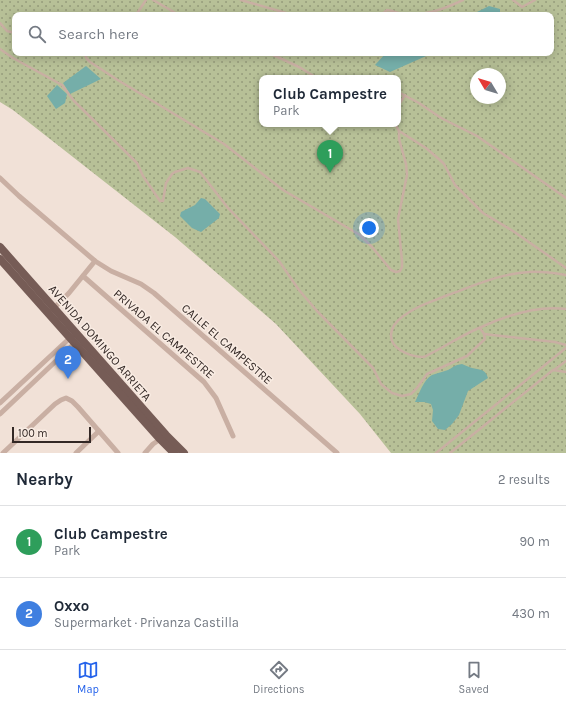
<!DOCTYPE html>
<meta charset="utf-8">
<style>
:root{--surface:#fff;--page:#f2f2f3;--text:#1f2937;--muted:#747a83;--line:#e0e1e3;--accent:#2563eb}
body{margin:0;font-family:Karla,sans-serif;background:var(--page);color:var(--text)}
.compass{position:absolute;left:470px;top:68px;width:36px;height:36px;border-radius:50%;background:var(--surface);box-shadow:0 2px 10px #0003;rotate:308deg}
.scale{position:absolute;left:12px;bottom:10px;width:79px;box-sizing:border-box;padding-left:4px;border:2px solid #332825;border-top:0;font-size:11px;line-height:14px;white-space:nowrap;color:#332825;-webkit-text-stroke:3px #f9ece3;paint-order:stroke}
.you{position:absolute;left:369px;top:228px;width:14px;height:14px;margin:-10px;border:3px solid #fff;border-radius:50%;background:#1a73e8;box-shadow:0 0 0 6px #1a73e833}
.badge{display:grid;place-items:center;width:26px;height:26px;border-radius:50%;background:var(--accent);color:#fff;font-size:13px;font-weight:700}
.pin{position:absolute;translate:-50% -33px;filter:drop-shadow(0 1px 2px #0008)}
.pin::after{content:'';position:absolute;top:21px;width:14px;height:12px;background:inherit;clip-path:polygon(0 0,100% 0,50% 100%)}
.popup{position:absolute;left:259px;top:75px;width:142px;height:52px;box-sizing:border-box;display:grid;place-content:center;border-radius:8px;background:var(--surface);filter:drop-shadow(0 1px 3px #0005);font-size:13px;white-space:nowrap;color:var(--muted)}
.popup b{font-size:15px;color:var(--text)}
.popup::after{content:'';position:absolute;left:50%;top:100%;margin-left:-8px;border:8px solid transparent;border-top-color:var(--surface)}
.list{margin:0;padding:0;list-style:none}
h2{display:flex;justify-content:space-between;align-items:center;height:52px;margin:0;padding:0 16px;font-size:17px}
h2 small{font-size:13px;font-weight:400;color:var(--muted)}
.list li{display:grid;grid-template-columns:26px 1fr auto;gap:12px;align-items:center;box-sizing:border-box;height:72px;padding:0 16px;border-top:1px solid var(--line)}
.list b{display:block;font-size:15px;white-space:nowrap}
.list p{margin:0;font-size:13px;white-space:nowrap;color:var(--muted)}
.list em{font-size:13px;font-style:normal;color:var(--muted)}
.icon{flex:none;width:22px;height:22px;fill:none;stroke:currentColor;stroke-width:2;stroke-linecap:round;stroke-linejoin:round}
.map{position:relative;flex:none;width:566px;height:453px;overflow:hidden}
.search{position:absolute;background:var(--surface);box-shadow:0 2px 10px #0003;left:12px;right:12px;top:12px;height:44px;display:flex;align-items:center;gap:10px;box-sizing:border-box;padding:0 14px;border-radius:8px;color:var(--muted);font-size:15px}
.sheet{height:196px;background:var(--surface)}
nav{display:flex;justify-content:space-around;align-items:center;box-sizing:border-box;height:56px;border-top:1px solid var(--line);background:var(--surface);font-size:11px;color:var(--muted)}
nav a{display:grid;justify-items:center;gap:2px}
nav .on{color:var(--accent)}
.map>svg:first-child{display:block}
.park{fill:url(#park-dots);fill-rule:evenodd}
.water{fill:#75aea9}
.lines{fill:none;stroke-linecap:round;stroke-linejoin:round}
.lane{stroke:#c9afa3;stroke-width:2.5}
.street{stroke:#c9afa3;stroke-width:5}
.primary{stroke:#765c56;stroke-width:8}
.labels{text-anchor:middle;stroke-width:3;stroke-linejoin:round;paint-order:stroke}
.street-label{font-size:12px;fill:#332825;stroke:#f9ece3}
</style>
<div class="map">
<svg width="566" height="453" viewBox="0 0 566 453">
<defs>
<pattern id="park-dots" width="8" height="8" patternUnits="userSpaceOnUse"><rect width="8" height="8" fill="#b7c097"/><path d="M2 2h.1M6 6h.1" fill="none" stroke="#959c7b" stroke-width="1.8" stroke-linecap="round"/></pattern>
</defs>
<rect width="100%" height="100%" fill="#f1e1d7"/>
<path class="park" d="M 0,0 L 566,0 L 566,453 L 391,453 L 360,414 L 276,324 L 175,237 L 13,110 L 0,102 ZM 15,15 L 551,15 L 551,53 L 15,53 ZM 476,74 L 500,74 L 500,98 L 476,98 ZM 262,78 L 398,78 L 398,124 L 262,124 Z"/>
<g class="water">
<path d="M 489,6 L 500,9 L 500,15 L 471,15 Z"/>
<path d="M 386,53 L 433,53 L 390,72 L 375,65 Z"/>
<path d="M 86,66 L 101,79 L 70,94 L 63,83 Z"/>
<path d="M 57,85 L 67,94 L 65,103 L 56,109 L 47,96 Z"/>
<path d="M 201,198 L 205,199 L 220,214 L 219,218 L 201,232 L 192,228 L 180,216 L 181,212 L 195,205 Z"/>
<path d="M 462,364 C 465,365 468,367 472,368 C 479,370 485,368 488,378 L 468,391 L 459,415 L 452,424 L 445,430 L 438,429 L 432,421 L 433,410 L 431,404 L 424,402 L 415,402 C 419,394 424,379 432,375 C 437,373 443,372 448,370 C 454,367 454,365 462,364 Z"/>
</g>
<g class="lines">
<g class="lane">
<path d="M 153,0 L 179,15"/>
<path d="M 241,0 L 293,15"/>
<path d="M 513,0 L 522,7 L 535,0"/>
<path d="M 136,15 L 146,0"/>
<path d="M 381,15 L 387,10 C 392,10 396,13 402,14 C 423,17 444,9 463,0"/>
<path d="M 0,23 L 7,31 L 15,33"/>
<path d="M 0,49 L 13,58 L 62,85 L 74,101 L 137,163 L 143,176 L 160,201 L 163,201 L 166,183 L 172,174 L 175,172 L 188,168 L 200,172 L 228,208 L 279,261 L 299,290 L 317,311 L 373,368 L 381,384 L 392,393 L 402,396 L 411,394 L 417,388 L 427,374 L 467,356 L 485,339 L 484,334 L 480,328"/>
<path d="M 84,53 L 87,59 L 90,62 L 116,79 L 224,144 L 283,190 L 360,235 L 372,247 L 391,270 L 396,272 L 400,271 L 402,267 L 402,261 L 398,219 L 407,175 L 406,164 L 399,139 L 399,131"/>
<path d="M 269,53 L 299,67 L 317,78"/>
<path d="M 398,92 L 419,103 L 441,118 L 477,136 L 566,198"/>
<path d="M 398,106 L 405,95"/>
<path d="M 395,124 L 399,131 L 426,148 L 440,160 L 444,164 L 455,185 L 483,213 L 513,231 L 566,268"/>
<path d="M 566,275 C 554,273 541,271 529,272 C 502,273 473,286 448,295 C 436,300 422,304 411,311 C 404,315 394,322 392,330 C 386,348 410,357 424,357 C 443,348 460,336 479,328 C 505,316 538,305 566,309"/>
<path d="M 484,334 L 555,342 L 566,345"/>
<path d="M 554,370 L 566,361"/>
<path d="M 436,453 L 566,348"/>
<path d="M 450,453 L 553,370 L 566,372"/>
</g>
<g class="street">
<path d="M 0,178 L 19,196 L 95,261 L 111,271 L 141,284 L 154,293 L 337,453"/>
<path d="M 83,276 L 204,382 L 216,398 L 233,436"/>
<path d="M 52,310 L 69,293 L 95,261"/>
<path d="M 0,403 L 72,336"/>
<path d="M 0,414 L 76,342"/>
<path d="M 3,453 L 55,404 L 61,400 L 66,398 L 72,401 L 78,407 L 118,453"/>
<path d="M 76,453 L 99,431"/>
<path d="M 145,453 L 153,444 L 162,438"/>
</g>
<g class="primary">
<path d="M 0,247 L 166,435 L 184,453"/>
<path d="M 0,259 L 160,439 L 174,453"/>
</g>
</g>
<g class="labels">
<g class="street-label">
<text transform="translate(164 334) rotate(41)" y="4">PRIVADA EL CAMPESTRE</text>
<text transform="translate(100 343) rotate(49)" y="4">AVENIDA DOMINGO ARRIETA</text>
<text transform="translate(227 344) rotate(41)" y="4">CALLE EL CAMPESTRE</text>
</g>
</g>
</svg>
<svg class="compass" viewBox="-18 -18 36 36"><path d="M0-13l5 13h-10z" fill="#e53935"/><path d="M0 13l5-13h-10z" fill="#747a83"/></svg>
<div class="scale">100 m</div>
<div class="you"></div>
<div class="pin badge" style="left:330px;top:173px;background:#2e9e5b">1</div>
<div class="popup"><b>Club Campestre</b>Park</div>
<div class="pin badge" style="left:68px;top:379px;background:#3f7fe0">2</div>
<div class="search"><svg class="icon" aria-label="search" viewBox="0 0 24 24"><circle cx="10" cy="10" r="6"/><path d="M15 15l6 6"/></svg>Search here</div>
</div>
<section class="sheet">
<h2>Nearby<small>2 results</small></h2>
<ul class="list">
<li><span class="badge" style="background:#2e9e5b">1</span><div><b>Club Campestre</b><p>Park</p></div><em>90 m</em></li>
<li><span class="badge" style="background:#3f7fe0">2</span><div><b>Oxxo</b><p>Supermarket · Privanza Castilla</p></div><em>430 m</em></li>
</ul>
</section>
<nav>
<a class="on"><svg class="icon" aria-label="map" viewBox="0 0 24 24"><path d="M3 6l6-2 6 2 6-2v14l-6 2-6-2-6 2zM9 4v14M15 6v14"/></svg>Map</a>
<a><svg class="icon" aria-label="directions" viewBox="0 0 24 24"><path d="M12 3l9 9-9 9-9-9zM9 14v-3h6M13 9l2 2-2 2"/></svg>Directions</a>
<a><svg class="icon" aria-label="saved" viewBox="0 0 24 24"><path d="M7 4h10v16l-5-4-5 4z"/></svg>Saved</a>
</nav>
